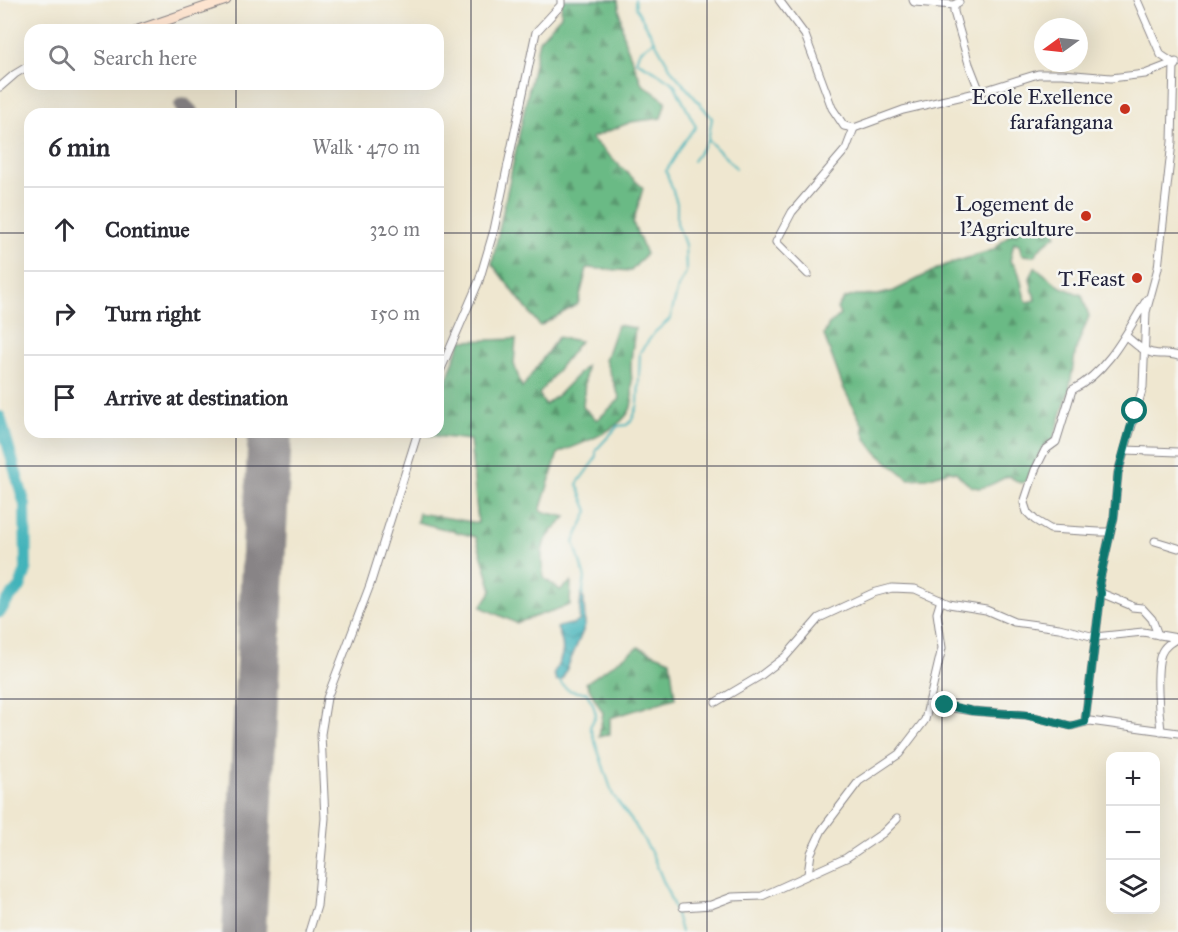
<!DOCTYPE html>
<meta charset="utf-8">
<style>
:root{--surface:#fff;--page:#f7f7f7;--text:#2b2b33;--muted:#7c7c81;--line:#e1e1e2}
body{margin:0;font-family:"IM FELL Great Primer",serif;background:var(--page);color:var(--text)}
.controls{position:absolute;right:18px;bottom:18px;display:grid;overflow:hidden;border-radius:12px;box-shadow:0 6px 24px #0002}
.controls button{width:54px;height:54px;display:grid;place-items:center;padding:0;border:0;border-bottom:2px solid var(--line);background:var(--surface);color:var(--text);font:30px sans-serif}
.compass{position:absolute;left:1034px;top:18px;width:54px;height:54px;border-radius:50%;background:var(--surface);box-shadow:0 6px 24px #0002;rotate:255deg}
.stop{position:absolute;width:18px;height:18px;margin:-14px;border:4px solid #0f766e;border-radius:50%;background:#fff}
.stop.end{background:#0f766e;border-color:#fff;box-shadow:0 2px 6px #0008}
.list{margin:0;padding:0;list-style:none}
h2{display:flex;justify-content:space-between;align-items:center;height:78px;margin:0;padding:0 24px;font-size:26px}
h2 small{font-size:20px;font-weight:400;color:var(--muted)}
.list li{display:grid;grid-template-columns:39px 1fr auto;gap:18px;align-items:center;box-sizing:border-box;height:84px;padding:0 24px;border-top:2px solid var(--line)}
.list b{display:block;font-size:22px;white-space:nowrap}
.list em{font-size:20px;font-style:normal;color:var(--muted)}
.icon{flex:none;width:33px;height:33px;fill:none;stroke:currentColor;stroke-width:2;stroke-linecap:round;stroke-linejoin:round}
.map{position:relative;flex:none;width:1178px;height:932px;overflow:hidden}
.search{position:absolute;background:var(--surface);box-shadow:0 6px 24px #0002;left:24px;top:24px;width:420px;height:66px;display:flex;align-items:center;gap:15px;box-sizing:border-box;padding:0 21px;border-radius:18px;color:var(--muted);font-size:22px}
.panel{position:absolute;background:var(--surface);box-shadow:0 6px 24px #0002;left:24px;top:108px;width:420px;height:330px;border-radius:18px}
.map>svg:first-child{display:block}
.forest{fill:url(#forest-firs);stroke:#466e60;stroke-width:1.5}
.water{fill:url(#water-waves);stroke:#326a7a;stroke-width:1.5}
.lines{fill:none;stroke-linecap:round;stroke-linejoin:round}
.stream{stroke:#43b3ba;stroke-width:2}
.river{stroke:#43b3ba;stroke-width:12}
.taxiway{stroke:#888486;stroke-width:18}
.runway{stroke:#888486;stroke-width:44}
.street-casing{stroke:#888486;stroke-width:9}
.secondary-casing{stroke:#888486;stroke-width:11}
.street{stroke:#fff;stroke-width:7}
.secondary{stroke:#fde4d0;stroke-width:9}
.route{stroke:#0f766e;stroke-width:8}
.grid{fill:none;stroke:#22223b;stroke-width:1.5;stroke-opacity:0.55}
.poi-dot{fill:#c8321e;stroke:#f6f6f2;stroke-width:2}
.labels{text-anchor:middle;stroke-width:5;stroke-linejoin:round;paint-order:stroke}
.poi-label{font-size:22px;fill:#22223b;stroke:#f6f6f2;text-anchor:end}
</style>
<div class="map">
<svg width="1178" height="932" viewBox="0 0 1178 932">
<defs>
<pattern id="forest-firs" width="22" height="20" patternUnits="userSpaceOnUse" patternTransform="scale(1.5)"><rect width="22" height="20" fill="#6bba85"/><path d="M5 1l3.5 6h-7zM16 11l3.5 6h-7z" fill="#58976e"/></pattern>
<pattern id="water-waves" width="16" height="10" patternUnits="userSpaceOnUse" patternTransform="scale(1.5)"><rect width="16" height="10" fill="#43b3ba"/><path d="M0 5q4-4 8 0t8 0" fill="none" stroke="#389198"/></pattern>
</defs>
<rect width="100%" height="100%" fill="#f6f6f2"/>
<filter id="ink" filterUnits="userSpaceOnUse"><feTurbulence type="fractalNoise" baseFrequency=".0167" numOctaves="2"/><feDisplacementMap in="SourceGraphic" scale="12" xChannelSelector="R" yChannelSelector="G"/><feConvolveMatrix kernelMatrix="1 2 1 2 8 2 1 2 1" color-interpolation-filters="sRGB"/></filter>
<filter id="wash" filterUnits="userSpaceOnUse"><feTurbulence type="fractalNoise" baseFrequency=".008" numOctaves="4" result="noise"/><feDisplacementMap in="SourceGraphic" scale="24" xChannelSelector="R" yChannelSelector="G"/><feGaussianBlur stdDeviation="1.35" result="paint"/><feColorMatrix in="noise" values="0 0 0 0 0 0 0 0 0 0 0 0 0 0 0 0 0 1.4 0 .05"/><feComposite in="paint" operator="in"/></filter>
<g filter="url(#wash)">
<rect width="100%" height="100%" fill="#efe7d0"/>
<g class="forest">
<path d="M 562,0 L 618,0 L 624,39 L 642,84 L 666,101 L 661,118 L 631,122 L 591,138 L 643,188 L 633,223 L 646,254 L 631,271 L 587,268 L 578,304 L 540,326 L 492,264 L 539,40 L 561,16 Z"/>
<path d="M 1036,223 L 1052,223 L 1056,235 L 1040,248 L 1034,256 L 1022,255 L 1019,244 L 1014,242 L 1010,261 C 1024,272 1019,288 1027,302 L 1035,300 L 1030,278 L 1035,267 L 1061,287 L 1082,295 L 1089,316 L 1076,349 L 1069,391 L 1053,440 L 1043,447 L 1025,482 L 1021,483 L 1008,476 C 983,488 976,497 956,472 L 949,471 L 927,478 L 908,479 C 893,463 864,451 863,426 L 843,387 L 824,335 L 828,326 L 840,315 L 837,308 L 844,299 L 856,295 L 878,295 L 894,291 L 945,265 L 993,250 L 1009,235 Z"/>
<path d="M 617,325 L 635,328 C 634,340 631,353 631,365 C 631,378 634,395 631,407 C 624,429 578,445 558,453 L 540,511 L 566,517 C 543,540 538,545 544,578 L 560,590 L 571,582 L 570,605 L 516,623 L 481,607 L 492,590 L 476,537 L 417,522 L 419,513 L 478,523 L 470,440 L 427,435 L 428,432 L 438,432 L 438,404 L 461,341 L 516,339 L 514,364 L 522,388 L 558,337 L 580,341 L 539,394 L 545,405 L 559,394 L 586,366 L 583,407 L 597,420 L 620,399 L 605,360 Z"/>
<path d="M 638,647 L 670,660 L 675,698 L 610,718 L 610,734 L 599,737 L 603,713 L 586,683 Z"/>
</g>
<path class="water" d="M 581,595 L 584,599 L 585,626 L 562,680 L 556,681 L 554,673 C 564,654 566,648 557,628 C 562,624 572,626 579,621 Z"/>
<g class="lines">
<g class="stream">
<path d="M 635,0 L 636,8 L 672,71 L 712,118 L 708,140 L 693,161"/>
<path d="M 708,140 L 736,168"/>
<path d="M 582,596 L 585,578 L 574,542 L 588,511 L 577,484 L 596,458 L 596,450 L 618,426 L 627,425 L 633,418 L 638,404 L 640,352 L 655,332 L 670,319 L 678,288 L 686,272 L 685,245 L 677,223 L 677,203 L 666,171 C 677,156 682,141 696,127 L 674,84 L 655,71 L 636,61 L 639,52 L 655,40"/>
<path d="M 558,677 C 562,690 574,693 586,692 L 593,704 L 596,715 L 590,727 L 613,795 L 635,825 L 652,854 L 674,907 L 681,932"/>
</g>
<path class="river" d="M 0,417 L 25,505 L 26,570 L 20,587 L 6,602 L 0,612"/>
<path class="taxiway" d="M 183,106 L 191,114"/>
<path class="runway" d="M 244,932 L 270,432"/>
</g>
</g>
<g filter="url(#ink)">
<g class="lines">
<defs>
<g id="street">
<path d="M 779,0 L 805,35 L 832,108 L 844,126 L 854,128 L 903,110 L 980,92 L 1038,74 L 1063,74 L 1111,78 L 1145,74 L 1176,62"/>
<path d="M 913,0 L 914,2 L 954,5"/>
<path d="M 1137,0 L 1161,55 L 1176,65"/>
<path d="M 959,2 L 954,5 L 954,12 L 969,64 L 980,92"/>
<path d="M 0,87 L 15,74 L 30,65"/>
<path d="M 808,274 L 776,242 L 792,212 L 846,149 L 854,128"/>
<path d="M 1126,336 C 1134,343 1142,351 1152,353 C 1161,355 1169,353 1178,356"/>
<path d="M 438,376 L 479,281 L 494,230 L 536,32 L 561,5 L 561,0"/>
<path d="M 1125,450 L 1178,452"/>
<path d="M 1110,532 L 1099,532 L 1050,529 L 1035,520 L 1027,512 L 1024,503 L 1035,470 L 1045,450 L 1056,442 L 1072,390 C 1108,372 1127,332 1147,299"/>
<path d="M 1155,541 L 1178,548"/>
<path d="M 1101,593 L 1130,605 L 1132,607 L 1142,608 L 1152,619 L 1158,635"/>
<path d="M 716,702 L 760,676 L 785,657 L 819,618 L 873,593 L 892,588 L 915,589 L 949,604 L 986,610 L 1014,622 L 1059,628 L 1095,637 L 1143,632 L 1177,638"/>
<path d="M 928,704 L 972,711 L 1026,715 L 1071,726 L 1090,721 L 1178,733"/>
<path d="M 1085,722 L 1101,593 L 1099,583 L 1114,517 L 1118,473 L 1143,387 L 1146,312 L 1158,268 L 1172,142 L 1174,64"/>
<path d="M 1161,731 C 1159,714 1155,670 1161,654 C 1164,646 1171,642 1178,638"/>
<path d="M 808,874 L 811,853 L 822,830 L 859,781 L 899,754 L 925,720 L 942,648 L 937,613 L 941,600"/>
<path d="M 683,907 L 711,905 L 732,897 L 762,896 L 846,858 L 883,833 L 897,819"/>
<path d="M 309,932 L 317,906 L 325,818 L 321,734 L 327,698 L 370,585 L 418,432"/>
</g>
<path id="secondary" d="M 138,30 L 226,0"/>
</defs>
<use href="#street" class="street-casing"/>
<use href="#secondary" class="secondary-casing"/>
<use href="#street" class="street"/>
<use href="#secondary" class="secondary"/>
</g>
</g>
<g class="lines" filter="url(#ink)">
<path class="route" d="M 945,705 L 972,711 L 1026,715 L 1071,726 L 1085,722 L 1101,593 L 1099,583 L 1114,517 L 1118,473 L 1135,411"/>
</g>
<path class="grid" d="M 236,0 L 236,30M 471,0 L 471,932M 707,0 L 707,932M 942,0 L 942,932M 236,84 L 236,114M 0,233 L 30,233M 438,233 L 1178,233M 236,432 L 236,932M 0,466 L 1178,466M 0,699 L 1178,699"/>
<g class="poi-dot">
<circle cx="1125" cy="109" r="6"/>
<circle cx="1086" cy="216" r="6"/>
<circle cx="1137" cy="278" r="6"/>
</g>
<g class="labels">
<g class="poi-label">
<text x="1113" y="104">Ecole Exellence<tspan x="1113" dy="25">farafangana</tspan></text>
<text x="1074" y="211">Logement de<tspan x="1074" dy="25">l'Agriculture</tspan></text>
<text x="1125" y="286">T.Feast</text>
</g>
</g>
</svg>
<div class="controls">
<button>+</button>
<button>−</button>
<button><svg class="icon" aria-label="layers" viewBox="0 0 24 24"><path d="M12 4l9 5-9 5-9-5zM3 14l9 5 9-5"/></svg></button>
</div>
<svg class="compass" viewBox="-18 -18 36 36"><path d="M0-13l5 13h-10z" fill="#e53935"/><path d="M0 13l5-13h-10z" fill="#7c7c81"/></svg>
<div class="stop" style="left:1135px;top:411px"></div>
<div class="stop end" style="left:945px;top:705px"></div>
<div class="search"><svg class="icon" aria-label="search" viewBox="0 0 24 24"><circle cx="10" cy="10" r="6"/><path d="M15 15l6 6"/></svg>Search here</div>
<section class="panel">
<h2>6 min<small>Walk · 470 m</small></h2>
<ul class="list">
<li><svg class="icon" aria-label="ahead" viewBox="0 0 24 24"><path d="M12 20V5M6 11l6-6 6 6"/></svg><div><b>Continue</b></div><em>320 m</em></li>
<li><svg class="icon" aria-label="right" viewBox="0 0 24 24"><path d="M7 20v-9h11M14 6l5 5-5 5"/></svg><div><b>Turn right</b></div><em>150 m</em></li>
<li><svg class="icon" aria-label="arrive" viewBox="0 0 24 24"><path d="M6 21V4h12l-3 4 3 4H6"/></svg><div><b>Arrive at destination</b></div></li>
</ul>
</section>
</div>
